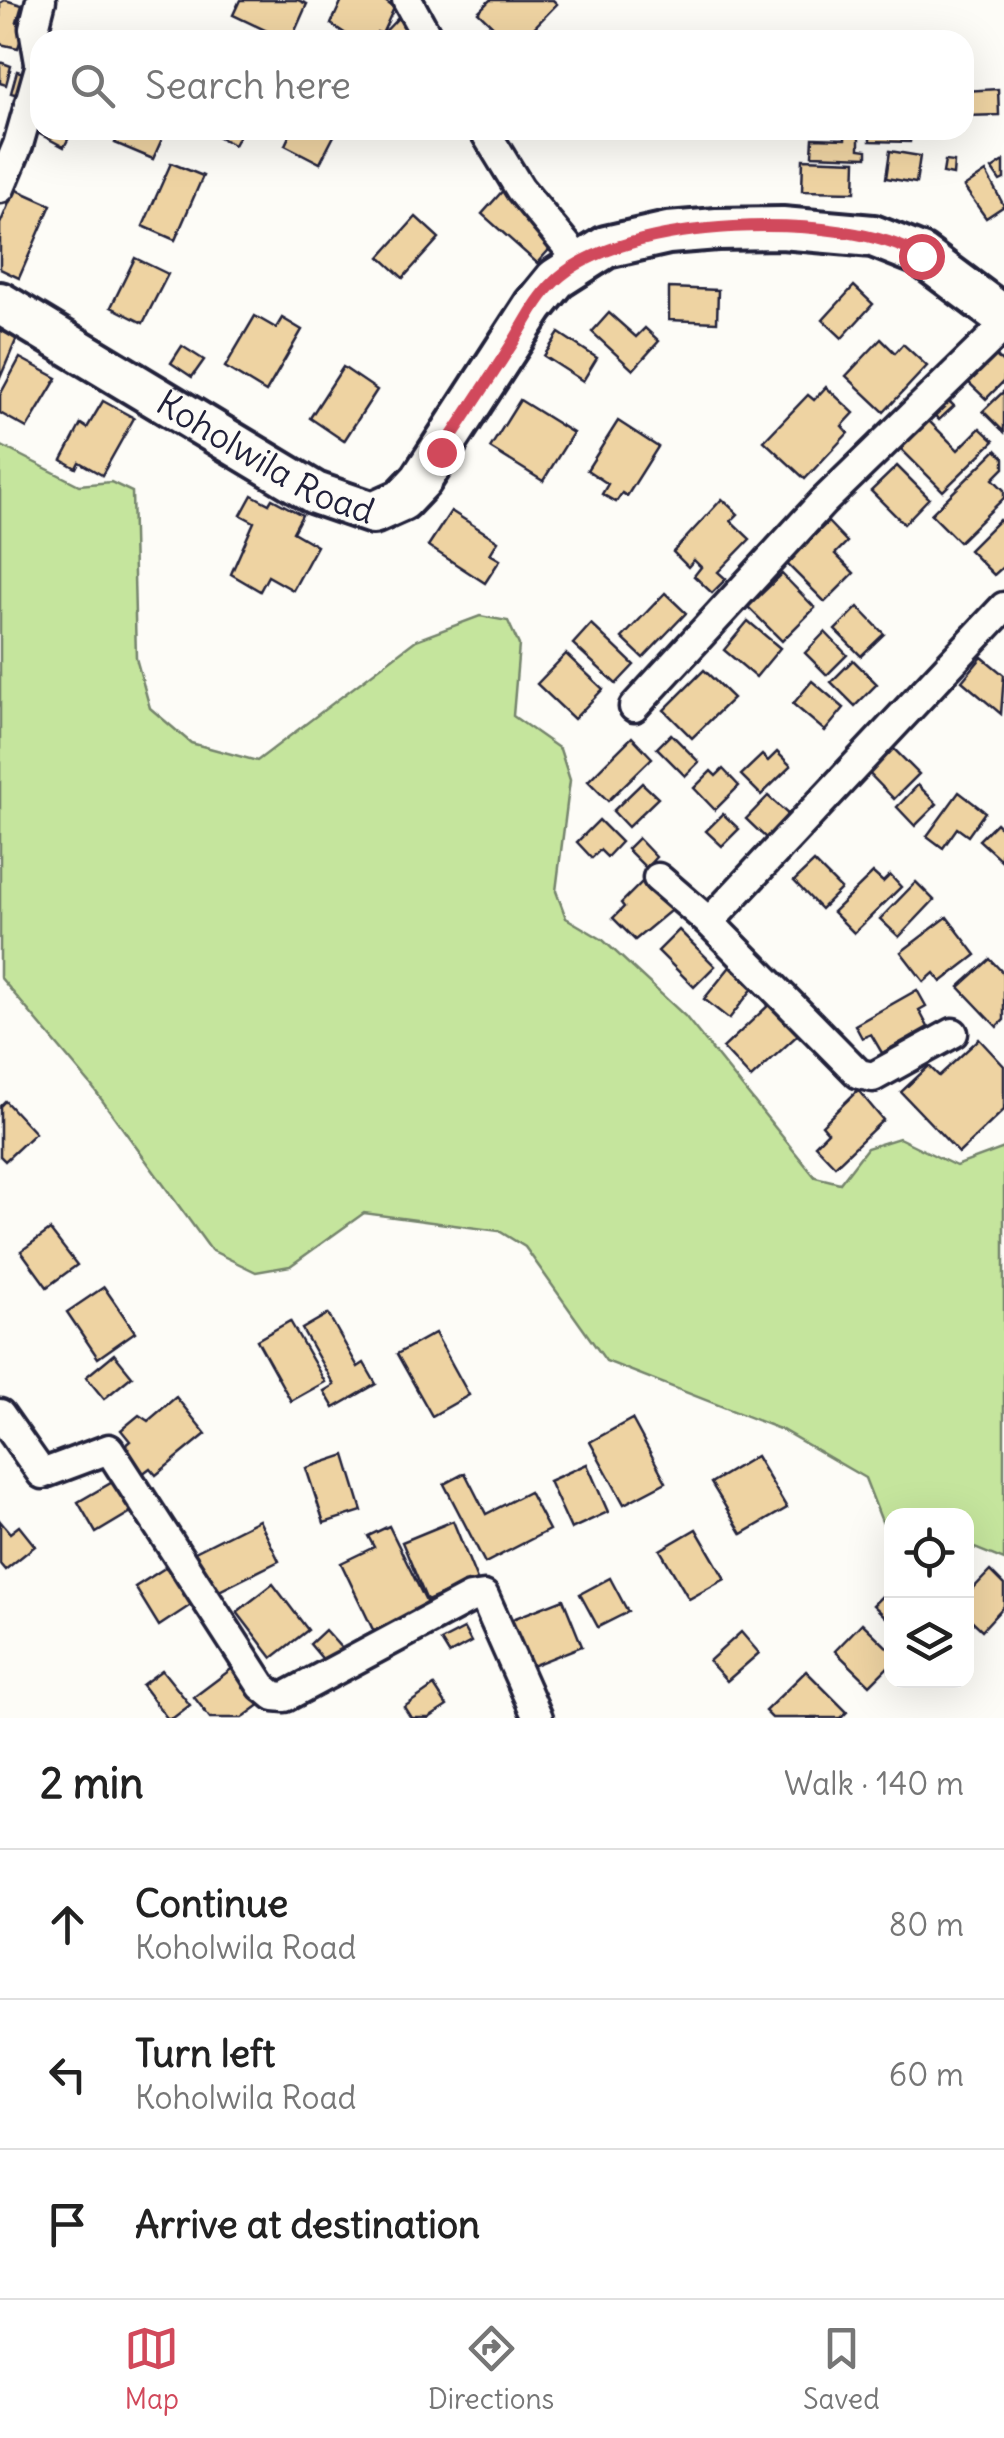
<!DOCTYPE html>
<meta charset="utf-8">
<style>
:root{--surface:#fff;--page:#f2f2f2;--text:#222;--muted:#767676;--line:#e0e0e0;--accent:#d1495b}
body{margin:0;font-family:Delius,sans-serif;background:var(--page);color:var(--text)}
.controls{position:absolute;right:30px;bottom:30px;display:grid;overflow:hidden;border-radius:20px;box-shadow:0 10px 40px #0002}
.controls button{width:90px;height:90px;display:grid;place-items:center;padding:0;border:0;border-bottom:2px solid var(--line);background:var(--surface);color:var(--text);font:50px sans-serif}
.stop{position:absolute;width:30px;height:30px;margin:-22px;border:8px solid #d1495b;border-radius:50%;background:#fff}
.stop.end{background:#d1495b;border-color:#fff;box-shadow:0 2px 10px #0008}
.list{margin:0;padding:0;list-style:none}
h2{display:flex;justify-content:space-between;align-items:center;height:130px;margin:0;padding:0 40px;font-size:42px}
h2 small{font-size:32px;font-weight:400;color:var(--muted)}
.list li{display:grid;grid-template-columns:65px 1fr auto;gap:30px;align-items:center;box-sizing:border-box;height:150px;padding:0 40px;border-top:2px solid var(--line)}
.list b{display:block;font-size:38px;white-space:nowrap}
.list p{margin:0;font-size:32px;white-space:nowrap;color:var(--muted)}
.list em{font-size:32px;font-style:normal;color:var(--muted)}
.icon{flex:none;width:55px;height:55px;fill:none;stroke:currentColor;stroke-width:2;stroke-linecap:round;stroke-linejoin:round}
.map{position:relative;flex:none;width:1004px;height:1718px;overflow:hidden}
.search{position:absolute;background:var(--surface);box-shadow:0 10px 40px #0002;left:30px;right:30px;top:30px;height:110px;display:flex;align-items:center;gap:25px;box-sizing:border-box;padding:0 35px;border-radius:30px;color:var(--muted);font-size:38px}
.sheet{height:580px;background:var(--surface)}
nav{display:flex;justify-content:space-around;align-items:center;box-sizing:border-box;height:140px;border-top:2px solid var(--line);background:var(--surface);font-size:28px;color:var(--muted)}
nav a{display:grid;justify-items:center;gap:5px}
nav .on{color:var(--accent)}
.map>svg:first-child{display:block}
.green{fill:#c5e59d;stroke:#74846c;stroke-width:2.5}
.building{fill:#eed3a2;stroke:#22223b;stroke-width:2.5}
.lines{fill:none;stroke-linecap:round;stroke-linejoin:round}
.street-casing{stroke:#22223b;stroke-width:35}
.secondary-casing{stroke:#22223b;stroke-width:48}
.street{stroke:#fdfcf7;stroke-width:28}
.secondary{stroke:#fdfcf7;stroke-width:40}
.route{stroke:#d1495b;stroke-width:12}
.labels{text-anchor:middle;stroke-width:9;stroke-linejoin:round;paint-order:stroke}
.street-label{font-size:35px;fill:#22223b;stroke:#fdfcf7}
</style>
<div class="map">
<svg width="1004" height="1718" viewBox="0 0 1004 1718">
<rect width="100%" height="100%" fill="#fdfcf7"/>
<filter id="ink" filterUnits="userSpaceOnUse"><feTurbulence type="fractalNoise" baseFrequency=".01" numOctaves="2"/><feDisplacementMap in="SourceGraphic" scale="20" xChannelSelector="R" yChannelSelector="G"/><feConvolveMatrix kernelMatrix="1 2 1 2 8 2 1 2 1" color-interpolation-filters="sRGB"/></filter>
<g filter="url(#ink)">
<path class="green" d="M 0,445 L 79,485 L 111,482 L 132,492 L 136,658 L 150,708 L 191,743 L 257,761 L 416,640 L 480,616 L 508,621 L 519,645 L 513,716 L 560,749 L 570,780 L 556,891 L 566,918 L 603,940 L 685,1016 L 815,1177 L 840,1183 L 867,1148 L 899,1138 L 956,1166 L 1004,1148 L 1004,1560 L 967,1545 L 966,1516 L 892,1516 L 891,1537 L 888,1537 L 865,1478 L 782,1430 L 606,1361 L 525,1247 L 499,1231 L 364,1213 L 290,1266 L 256,1272 L 211,1250 L 91,1085 L 0,977 Z"/>
<g class="building">
<path d="M 5,0 L 22,5 L 17,22 L 26,24 L 18,48 L 0,44 L 0,3 Z"/>
<path d="M 240,0 L 298,0 L 307,4 L 291,40 L 286,40 L 233,15 Z"/>
<path d="M 342,0 L 384,0 L 394,8 L 382,34 L 377,32 L 373,40 L 355,40 L 331,24 Z"/>
<path d="M 490,0 L 553,0 L 557,4 L 522,40 L 507,40 L 478,12 Z"/>
<path d="M 400,16 L 409,25 L 401,32 L 409,40 L 377,40 Z"/>
<path d="M 0,62 L 11,66 L 6,85 L 0,83 Z"/>
<path d="M 17,71 L 30,75 L 24,97 L 11,93 Z"/>
<path d="M 998,89 L 999,115 L 965,116 L 964,91 Z"/>
<path d="M 40,125 L 40,130 L 73,130 L 64,147 L 36,132 Z"/>
<path d="M 120,130 L 166,130 L 153,159 L 115,143 Z"/>
<path d="M 206,130 L 242,130 L 234,145 Z"/>
<path d="M 292,130 L 337,130 L 320,163 L 285,145 Z"/>
<path d="M 845,130 L 859,130 L 859,149 L 867,150 L 867,157 L 812,155 L 813,138 L 845,139 Z"/>
<path d="M 870,130 L 911,130 L 910,142 L 870,141 Z"/>
<path d="M 890,151 L 920,156 L 916,183 L 886,178 Z"/>
<path d="M 803,159 L 856,161 L 855,192 L 802,191 Z"/>
<path d="M 945,161 L 954,162 L 953,175 L 943,173 Z"/>
<path d="M 1004,161 L 1004,179 L 1000,181 L 992,169 Z"/>
<path d="M 171,163 L 203,176 L 175,240 L 143,226 Z"/>
<path d="M 986,172 L 1004,206 L 986,218 L 964,187 Z"/>
<path d="M 507,186 L 556,242 L 537,263 L 482,214 Z"/>
<path d="M 15,189 L 51,205 L 19,278 L 0,269 L 0,224 Z"/>
<path d="M 416,217 L 439,238 L 403,278 L 380,257 Z"/>
<path d="M 135,258 L 168,274 L 143,323 L 111,307 Z"/>
<path d="M 854,286 L 873,304 L 842,338 L 823,320 Z"/>
<path d="M 669,288 L 718,290 L 717,322 L 669,320 Z"/>
<path d="M 609,313 L 636,337 L 645,328 L 659,341 L 633,370 L 592,332 Z"/>
<path d="M 255,316 L 276,328 L 282,318 L 302,330 L 266,392 L 225,367 Z"/>
<path d="M 0,330 L 17,338 L 0,378 Z"/>
<path d="M 559,333 L 597,358 L 583,381 L 544,356 Z"/>
<path d="M 881,339 L 895,353 L 903,344 L 927,366 L 884,412 L 846,376 Z"/>
<path d="M 182,346 L 204,360 L 192,377 L 171,363 Z"/>
<path d="M 994,354 L 1004,364 L 1004,381 L 986,399 L 967,381 Z"/>
<path d="M 20,358 L 57,378 L 27,428 L 0,413 L 0,395 Z"/>
<path d="M 343,367 L 377,390 L 344,441 L 310,418 Z"/>
<path d="M 826,387 L 854,413 L 842,426 L 848,433 L 805,479 L 764,441 L 808,395 L 814,400 Z"/>
<path d="M 1004,391 L 1004,432 L 983,411 Z"/>
<path d="M 943,395 L 954,406 L 939,420 L 929,409 Z"/>
<path d="M 520,400 L 573,433 L 543,481 L 490,448 Z"/>
<path d="M 103,401 L 134,418 L 102,475 L 79,462 L 76,468 L 62,460 L 81,424 L 87,428 Z"/>
<path d="M 926,418 L 958,450 L 980,428 L 994,441 L 943,491 L 898,446 Z"/>
<path d="M 618,421 L 658,447 L 627,496 L 622,493 L 616,502 L 602,494 L 608,484 L 587,470 Z"/>
<path d="M 996,450 L 1004,458 L 1004,468 L 993,479 L 1004,490 L 1004,498 L 959,542 L 931,514 Z"/>
<path d="M 897,466 L 929,498 L 904,524 L 871,491 Z"/>
<path d="M 252,495 L 269,504 L 272,499 L 302,515 L 293,532 L 317,546 L 293,590 L 268,576 L 260,591 L 231,574 L 254,522 L 241,515 Z"/>
<path d="M 722,499 L 738,514 L 731,521 L 750,539 L 718,572 L 726,579 L 712,593 L 694,576 L 701,567 L 694,560 L 688,567 L 673,552 Z"/>
<path d="M 451,511 L 498,541 L 490,554 L 500,560 L 485,583 L 428,546 Z"/>
<path d="M 999,520 L 1004,525 L 1004,566 L 994,575 L 969,550 Z"/>
<path d="M 828,522 L 847,542 L 835,554 L 854,573 L 825,602 L 786,563 Z"/>
<path d="M 782,574 L 815,608 L 782,641 L 748,607 Z"/>
<path d="M 665,593 L 686,613 L 643,658 L 622,638 Z"/>
<path d="M 858,607 L 884,634 L 861,656 L 835,630 Z"/>
<path d="M 748,621 L 780,648 L 756,677 L 724,650 Z"/>
<path d="M 591,624 L 634,665 L 616,684 L 573,644 Z"/>
<path d="M 825,632 L 847,655 L 827,675 L 805,653 Z"/>
<path d="M 566,654 L 603,689 L 574,719 L 537,684 Z"/>
<path d="M 982,657 L 1004,675 L 1001,714 L 962,681 Z"/>
<path d="M 853,660 L 877,684 L 855,706 L 831,682 Z"/>
<path d="M 704,670 L 733,698 L 692,738 L 664,710 Z"/>
<path d="M 812,681 L 844,708 L 825,731 L 793,704 Z"/>
<path d="M 671,734 L 699,762 L 685,776 L 657,748 Z"/>
<path d="M 632,737 L 652,758 L 608,801 L 588,781 Z"/>
<path d="M 887,742 L 919,774 L 894,799 L 862,766 Z"/>
<path d="M 777,752 L 791,766 L 761,795 L 741,775 L 762,755 L 768,761 Z"/>
<path d="M 723,769 L 739,786 L 715,810 L 694,788 L 711,771 L 716,776 Z"/>
<path d="M 642,783 L 658,798 L 628,827 L 613,811 Z"/>
<path d="M 918,785 L 937,804 L 915,826 L 897,807 Z"/>
<path d="M 959,792 L 985,812 L 968,836 L 957,828 L 943,848 L 927,836 Z"/>
<path d="M 768,796 L 790,816 L 767,839 L 746,819 Z"/>
<path d="M 723,814 L 739,829 L 722,846 L 706,831 Z"/>
<path d="M 599,820 L 621,842 L 607,857 L 600,850 L 592,858 L 577,842 Z"/>
<path d="M 996,823 L 1004,831 L 1001,860 L 979,840 Z"/>
<path d="M 638,838 L 656,857 L 646,868 L 627,849 Z"/>
<path d="M 814,862 L 841,889 L 821,909 L 794,881 Z"/>
<path d="M 873,873 L 883,882 L 890,875 L 901,887 L 854,933 L 833,912 Z"/>
<path d="M 646,878 L 675,907 L 635,940 L 613,918 L 624,907 L 621,903 Z"/>
<path d="M 916,882 L 934,900 L 899,937 L 880,919 Z"/>
<path d="M 947,917 L 976,955 L 941,982 L 934,973 L 924,982 L 901,952 Z"/>
<path d="M 679,930 L 715,966 L 694,987 L 658,951 Z"/>
<path d="M 990,959 L 1004,974 L 1004,1020 L 997,1027 L 959,987 Z"/>
<path d="M 733,963 L 757,983 L 729,1019 L 704,999 Z"/>
<path d="M 917,990 L 926,1006 L 919,1010 L 928,1027 L 882,1053 L 871,1034 L 862,1038 L 855,1025 Z"/>
<path d="M 773,1001 L 801,1032 L 751,1078 L 723,1048 Z"/>
<path d="M 979,1039 L 1004,1066 L 1004,1110 L 959,1153 L 901,1092 L 929,1066 L 939,1076 Z"/>
<path d="M 858,1090 L 883,1120 L 835,1166 L 815,1145 L 828,1132 L 822,1125 Z"/>
<path d="M 5,1101 L 35,1133 L 5,1161 L 0,1156 L 0,1106 Z"/>
<path d="M 50,1230 L 77,1265 L 47,1287 L 21,1251 Z"/>
<path d="M 104,1287 L 135,1332 L 98,1358 L 67,1312 Z"/>
<path d="M 328,1314 L 358,1367 L 364,1363 L 376,1384 L 334,1408 L 324,1391 L 334,1385 L 302,1329 Z"/>
<path d="M 290,1321 L 325,1382 L 291,1401 L 257,1340 Z"/>
<path d="M 435,1333 L 469,1395 L 432,1416 L 397,1354 Z"/>
<path d="M 114,1354 L 132,1376 L 104,1399 L 86,1377 Z"/>
<path d="M 176,1397 L 206,1434 L 156,1475 L 150,1468 L 137,1478 L 116,1453 L 130,1441 L 121,1430 L 139,1415 L 148,1421 Z"/>
<path d="M 632,1419 L 666,1482 L 624,1504 L 590,1442 Z"/>
<path d="M 345,1455 L 362,1511 L 324,1523 L 306,1468 Z"/>
<path d="M 756,1456 L 787,1508 L 742,1534 L 711,1483 Z"/>
<path d="M 587,1464 L 608,1512 L 571,1529 L 549,1481 Z"/>
<path d="M 465,1473 L 486,1514 L 529,1492 L 549,1530 L 485,1563 L 444,1484 Z"/>
<path d="M 123,1476 L 141,1506 L 96,1533 L 78,1502 Z"/>
<path d="M 259,1520 L 279,1561 L 213,1594 L 193,1553 Z"/>
<path d="M 0,1521 L 10,1533 L 19,1526 L 35,1546 L 5,1570 L 0,1564 Z"/>
<path d="M 453,1521 L 477,1580 L 427,1601 L 402,1542 Z"/>
<path d="M 389,1526 L 430,1610 L 376,1636 L 341,1563 L 374,1547 L 368,1536 Z"/>
<path d="M 696,1529 L 725,1579 L 689,1599 L 660,1550 Z"/>
<path d="M 176,1561 L 200,1599 L 159,1626 L 135,1587 Z"/>
<path d="M 990,1571 L 1004,1585 L 1004,1606 L 982,1630 L 966,1615 L 966,1596 Z"/>
<path d="M 610,1578 L 628,1612 L 598,1627 L 580,1594 Z"/>
<path d="M 273,1584 L 308,1630 L 272,1658 L 237,1612 Z"/>
<path d="M 892,1586 L 892,1623 L 873,1605 Z"/>
<path d="M 563,1599 L 582,1646 L 519,1671 L 500,1624 Z"/>
<path d="M 862,1623 L 892,1652 L 892,1663 L 870,1685 L 835,1651 Z"/>
<path d="M 464,1629 L 471,1642 L 449,1654 L 441,1641 Z"/>
<path d="M 325,1630 L 343,1650 L 331,1669 L 310,1644 Z"/>
<path d="M 741,1632 L 759,1653 L 727,1681 L 709,1661 Z"/>
<path d="M 234,1667 L 261,1704 L 242,1718 L 210,1718 L 194,1697 Z"/>
<path d="M 162,1670 L 190,1705 L 173,1718 L 167,1718 L 142,1685 Z"/>
<path d="M 806,1671 L 847,1712 L 841,1718 L 772,1718 L 765,1711 Z"/>
<path d="M 434,1686 L 447,1706 L 429,1718 L 411,1718 L 404,1707 Z"/>
</g>
<g class="lines">
<defs>
<g id="street">
<path d="M 407,0 L 429,40"/>
<path d="M 40,63 L 34,28 L 41,0"/>
<path d="M 484,130 L 520,189 L 581,263"/>
<path d="M 0,188 L 18,145 L 40,67"/>
<path d="M 634,707 L 823,502 L 1004,326"/>
<path d="M 658,878 L 709,922"/>
<path d="M 953,1033 L 873,1077 L 859,1074 L 709,922 L 1004,607"/>
<path d="M 0,1414 L 42,1474 L 109,1449 L 262,1686 L 274,1696 L 285,1697 L 470,1598 L 484,1596 L 538,1718"/>
</g>
<g id="secondary">
<path id="s1" d="M 0,303 L 315,493 L 373,513 L 402,500 L 421,480 L 534,306 L 556,279 L 606,247 L 668,233 L 717,229 L 782,228 L 873,236 L 921,255 L 1004,317"/>
</g>
</defs>
<use href="#street" class="street-casing"/>
<use href="#secondary" class="secondary-casing"/>
<use href="#street" class="street"/>
<use href="#secondary" class="secondary"/>
</g>
</g>
<g class="lines" filter="url(#ink)">
<path class="route" d="M 441,452 C 465,416 489,380 512,344 C 526,322 536,299 555,281 C 621,216 845,210 921,256"/>
</g>
<g class="labels">
<g class="street-label">
<text dy="12" stroke="none"><textPath href="#s1" startOffset="308">Koholwila Road</textPath></text>
</g>
</g>
</svg>
<div class="controls">
<button><svg class="icon" aria-label="locate" viewBox="0 0 24 24"><circle cx="12" cy="12" r="6"/><path d="M12 2v4M12 18v4M2 12h4M18 12h4"/></svg></button>
<button><svg class="icon" aria-label="layers" viewBox="0 0 24 24"><path d="M12 4l9 5-9 5-9-5zM3 14l9 5 9-5"/></svg></button>
</div>
<div class="stop" style="left:921px;top:256px"></div>
<div class="stop end" style="left:441px;top:452px"></div>
<div class="search"><svg class="icon" aria-label="search" viewBox="0 0 24 24"><circle cx="10" cy="10" r="6"/><path d="M15 15l6 6"/></svg>Search here</div>
</div>
<section class="sheet">
<h2>2 min<small>Walk · 140 m</small></h2>
<ul class="list">
<li><svg class="icon" aria-label="ahead" viewBox="0 0 24 24"><path d="M12 20V5M6 11l6-6 6 6"/></svg><div><b>Continue</b><p>Koholwila Road</p></div><em>80 m</em></li>
<li><svg class="icon" aria-label="left" viewBox="0 0 24 24"><path d="M17 20v-9H6M10 6l-5 5 5 5"/></svg><div><b>Turn left</b><p>Koholwila Road</p></div><em>60 m</em></li>
<li><svg class="icon" aria-label="arrive" viewBox="0 0 24 24"><path d="M6 21V4h12l-3 4 3 4H6"/></svg><div><b>Arrive at destination</b></div></li>
</ul>
</section>
<nav>
<a class="on"><svg class="icon" aria-label="map" viewBox="0 0 24 24"><path d="M3 6l6-2 6 2 6-2v14l-6 2-6-2-6 2zM9 4v14M15 6v14"/></svg>Map</a>
<a><svg class="icon" aria-label="directions" viewBox="0 0 24 24"><path d="M12 3l9 9-9 9-9-9zM9 14v-3h6M13 9l2 2-2 2"/></svg>Directions</a>
<a><svg class="icon" aria-label="saved" viewBox="0 0 24 24"><path d="M7 4h10v16l-5-4-5 4z"/></svg>Saved</a>
</nav>
